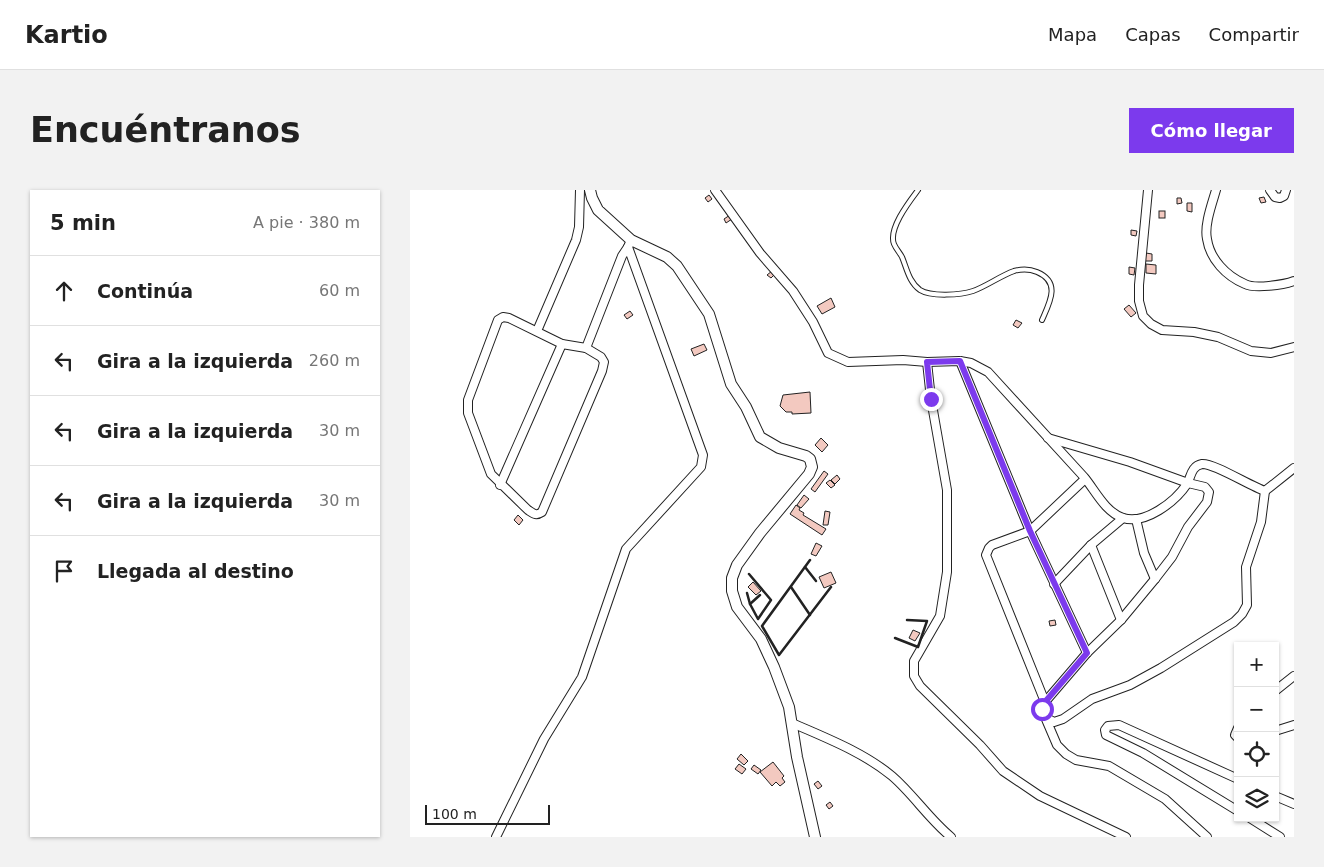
<!DOCTYPE html>
<html lang="es">
<meta charset="utf-8">
<style>
:root{--surface:#fff;--page:#f2f2f2;--text:#222;--muted:#767676;--line:#e0e0e0;--accent:#7c3aed}
body{margin:0;font-family:"DejaVu Sans",sans-serif;background:var(--page);color:var(--text)}
.controls{position:absolute;right:15px;bottom:15px;display:grid;overflow:hidden;border-radius:0px;box-shadow:0 1px 4px #0004}
.controls button{width:45px;height:45px;display:grid;place-items:center;padding:0;border:0;border-bottom:1px solid var(--line);background:var(--surface);color:var(--text);font:25px sans-serif}
.scale{position:absolute;left:15px;bottom:12px;width:125px;box-sizing:border-box;padding-left:5px;border:2px solid #222;border-top:0;font-size:14px;line-height:18px;white-space:nowrap;color:#222;-webkit-text-stroke:4px #fff;paint-order:stroke}
.stop{position:absolute;width:15px;height:15px;margin:-11px;border:4px solid #7c3aed;border-radius:50%;background:#fff}
.stop.end{background:#7c3aed;border-color:#fff;box-shadow:0 1px 5px #0008}
.list{margin:0;padding:0;list-style:none}
h2{display:flex;justify-content:space-between;align-items:center;height:65px;margin:0;padding:0 20px;font-size:21px}
h2 small{font-size:16px;font-weight:400;color:var(--muted)}
.list li{display:grid;grid-template-columns:32px 1fr auto;gap:15px;align-items:center;box-sizing:border-box;height:70px;padding:0 20px;border-top:1px solid var(--line)}
.list b{display:block;font-size:19px;white-space:nowrap}
.list em{font-size:16px;font-style:normal;color:var(--muted)}
.icon{flex:none;width:28px;height:28px;fill:none;stroke:currentColor;stroke-width:2;stroke-linecap:round;stroke-linejoin:round}
.map{position:relative;flex:none;width:884px;height:647px;overflow:hidden;border-radius:0px}
header{display:flex;align-items:center;gap:30px;box-sizing:border-box;height:70px;padding:0 25px;background:var(--surface);border-bottom:1px solid var(--line)}
header strong{font-size:24px}
nav{display:flex;gap:28px;margin-inline-start:auto;font-size:18px}
.intro{display:flex;align-items:center;justify-content:space-between;box-sizing:border-box;height:120px;padding:0 30px}
h1{margin:0;font-size:35px}
.button{padding:12px 22px;border-radius:0px;background:var(--accent);color:#fff;font-size:18px;font-weight:700}
main{display:flex;gap:30px;padding:0 30px}
aside{flex:1;background:var(--surface);border-radius:0px;box-shadow:0 1px 4px #0004}
.map>svg:first-child{display:block}
.building{fill:#f3c9c0;stroke:#222}
.lines{fill:none;stroke-linecap:round;stroke-linejoin:round}
.lane-casing{stroke:#222;stroke-width:6}
.street-casing{stroke:#222;stroke-width:10}
.secondary-casing{stroke:#222;stroke-width:12}
.lane{stroke:#fff;stroke-width:4}
.street{stroke:#fff;stroke-width:8}
.secondary{stroke:#fff;stroke-width:10}
.wall{stroke:#222;stroke-width:2.5}
.route{stroke:#7c3aed;stroke-width:6}
</style>
<header>
<strong>Kartio</strong>
<nav><a>Mapa</a><a>Capas</a><a>Compartir</a></nav>
</header>
<div class="intro"><h1>Encuéntranos</h1><a class="button">Cómo llegar</a></div>
<main>
<aside>
<h2>5 min<small>A pie · 380 m</small></h2>
<ul class="list">
<li><svg class="icon" aria-label="ahead" viewBox="0 0 24 24"><path d="M12 20V5M6 11l6-6 6 6"/></svg><div><b>Continúa</b></div><em>60 m</em></li>
<li><svg class="icon" aria-label="left" viewBox="0 0 24 24"><path d="M17 20v-9H6M10 6l-5 5 5 5"/></svg><div><b>Gira a la izquierda</b></div><em>260 m</em></li>
<li><svg class="icon" aria-label="left" viewBox="0 0 24 24"><path d="M17 20v-9H6M10 6l-5 5 5 5"/></svg><div><b>Gira a la izquierda</b></div><em>30 m</em></li>
<li><svg class="icon" aria-label="left" viewBox="0 0 24 24"><path d="M17 20v-9H6M10 6l-5 5 5 5"/></svg><div><b>Gira a la izquierda</b></div><em>30 m</em></li>
<li><svg class="icon" aria-label="arrive" viewBox="0 0 24 24"><path d="M6 21V4h12l-3 4 3 4H6"/></svg><div><b>Llegada al destino</b></div></li>
</ul>
</aside>
<div class="map">
<svg width="884" height="647" viewBox="0 0 884 647">
<rect width="100%" height="100%" fill="#fff"/>
<g class="building">
<path d="M 299,5 L 302,9 L 298,12 L 295,8 Z"/>
<path d="M 854,7 L 856,12 L 851,13 L 849,8 Z"/>
<path d="M 767,8 L 771,8 L 772,13 L 767,14 Z"/>
<path d="M 777,13 L 782,13 L 782,22 L 777,21 Z"/>
<rect x="749" y="21" width="6" height="7"/>
<path d="M 320,25 L 322,29 L 316,33 L 314,29 Z"/>
<path d="M 721,40 L 727,41 L 726,46 L 721,45 Z"/>
<path d="M 736,63 L 742,64 L 742,71 L 735,71 Z"/>
<path d="M 736,74 L 746,75 L 746,84 L 736,83 Z"/>
<path d="M 719,77 L 725,78 L 724,85 L 719,84 Z"/>
<path d="M 362,81 L 365,84 L 361,88 L 357,85 Z"/>
<path d="M 421,108 L 425,117 L 412,124 L 407,116 Z"/>
<path d="M 719,115 L 726,123 L 721,127 L 714,119 Z"/>
<path d="M 220,121 L 223,125 L 217,129 L 214,125 Z"/>
<path d="M 606,130 L 612,133 L 608,138 L 603,135 Z"/>
<path d="M 294,154 L 297,160 L 284,166 L 281,159 Z"/>
<path d="M 400,202 L 401,223 L 382,224 L 382,222 L 376,222 L 370,216 L 373,205 Z"/>
<path d="M 411,248 L 418,255 L 412,262 L 405,255 Z"/>
<path d="M 414,281 L 418,284 L 405,302 L 401,299 Z"/>
<path d="M 427,285 L 430,289 L 425,294 L 421,290 Z"/>
<path d="M 420,290 L 425,295 L 421,298 L 416,293 Z"/>
<path d="M 394,305 L 399,309 L 391,318 L 387,315 Z"/>
<path d="M 386,315 L 390,318 L 389,320 L 394,323 L 393,325 L 416,339 L 412,345 L 380,324 Z"/>
<path d="M 415,321 L 420,322 L 418,335 L 413,335 Z"/>
<path d="M 108,325 L 113,330 L 109,335 L 104,330 Z"/>
<path d="M 406,353 L 412,356 L 406,366 L 401,364 Z"/>
<path d="M 421,382 L 426,393 L 414,398 L 409,387 Z"/>
<path d="M 343,392 L 351,401 L 346,405 L 338,397 Z"/>
<path d="M 645,430 L 646,435 L 640,436 L 639,431 Z"/>
<path d="M 503,440 L 510,443 L 505,451 L 499,448 Z"/>
<path d="M 331,564 L 338,571 L 334,575 L 327,569 Z"/>
<path d="M 363,572 L 374,586 L 372,588 L 375,592 L 370,596 L 366,592 L 362,596 L 350,582 Z"/>
<path d="M 329,574 L 336,579 L 332,584 L 325,579 Z"/>
<path d="M 344,575 L 351,580 L 348,584 L 341,579 Z"/>
<path d="M 408,591 L 412,596 L 408,599 L 404,594 Z"/>
<path d="M 420,612 L 423,616 L 419,619 L 416,615 Z"/>
</g>
<g class="lines">
<defs>
<path id="lane" d="M 508,0 C 499,12 478,39 484,54 C 486,59 490,63 492,67 C 497,79 499,92 510,100 C 521,107 551,105 563,101 C 577,96 590,86 604,81 C 611,79 620,79 627,82 C 651,92 640,112 632,130"/>
<g id="street">
<path d="M 305,0 L 350,63 L 383,101 L 403,132 L 418,163 L 438,172 L 493,170 L 517,172 L 550,171 L 561,173 L 578,182 C 610,217 642,252 674,287 C 685,300 695,322 713,328 C 735,335 765,312 777,294 C 781,287 781,276 792,274 C 804,273 840,296 855,301 L 884,278"/>
<path d="M 738,0 L 729,95 L 729,111 L 733,126 L 741,134 L 752,140 L 784,142 L 808,147 L 841,161 L 861,163 L 884,157"/>
<path d="M 806,0 C 802,14 794,35 797,49 C 800,69 816,86 835,94 C 844,99 874,95 884,91"/>
<path d="M 860,0 L 865,7 L 870,8 L 874,6 L 876,0"/>
<path d="M 93,127 L 99,128 L 152,154 L 176,158 L 191,167 L 194,172 L 192,181 L 132,322 C 126,326 124,324 118,320 L 81,284 L 58,223 L 58,210 L 88,130 Z"/>
<path d="M 127,141 L 166,50 L 169,37 L 170,0"/>
<path d="M 176,158 L 212,66 L 218,57"/>
<path d="M 550,171 L 620,341 L 677,463"/>
<path d="M 517,172 L 521,209 L 537,300 L 537,382 L 530,426 L 504,471 L 504,486 L 510,496 L 570,555 L 593,581 L 630,606 L 716,647"/>
<path d="M 638,248 L 720,272 L 778,293 L 795,297 L 799,302 L 797,312 L 778,337 L 762,367 L 745,389 L 711,430 L 677,463 L 635,512 L 632,519 L 635,527 L 644,532 L 653,529 L 682,509 L 720,495 L 751,478 L 824,432 L 832,424 L 837,415 L 836,377 L 851,332 L 855,301"/>
<path d="M 90,295 L 152,154"/>
<path d="M 726,329 L 734,363 L 745,389"/>
<path d="M 681,355 L 711,430"/>
<path d="M 644,394 L 681,355 L 713,328"/>
<path d="M 865,501 L 884,486"/>
<path d="M 635,512 L 576,365 L 579,358 L 582,355 L 620,341 L 675,289"/>
<path d="M 635,527 L 647,555 L 656,564 L 666,570 L 699,576 L 755,609 L 797,647"/>
<path d="M 382,533 C 416,548 453,562 482,586 C 503,604 519,629 541,647"/>
<path d="M 828,538 L 825,545 L 828,548"/>
<path d="M 865,541 L 884,535"/>
<path d="M 828,589 L 709,535 L 698,536 L 695,540 L 696,545 L 733,563 L 828,621"/>
<path d="M 865,606 L 884,614"/>
<path d="M 840,628 L 870,647"/>
<path d="M 86,647 L 134,549 L 172,487 L 216,359 L 291,277 L 293,265 L 218,57 L 221,50"/>
</g>
<path id="secondary" d="M 180,0 L 182,8 L 188,20 L 221,50 L 257,67 L 267,76 L 299,124 L 321,194 L 336,217 L 350,247 L 369,258 L 396,266 L 400,269 L 402,277 L 399,284 L 350,343 L 327,375 L 322,388 L 322,401 L 327,417 L 351,449 L 364,477 L 379,517 L 387,567 L 405,647"/>
</defs>
<use href="#lane" class="lane-casing"/>
<use href="#street" class="street-casing"/>
<use href="#secondary" class="secondary-casing"/>
<use href="#lane" class="lane"/>
<use href="#street" class="street"/>
<use href="#secondary" class="secondary"/>
<g class="wall">
<path d="M 400,370 L 352,436 L 369,465 L 421,397"/>
<path d="M 395,377 L 406,391"/>
<path d="M 339,384 L 361,410 L 348,429 L 340,414 L 350,405"/>
<path d="M 381,397 L 400,425"/>
<path d="M 337,403 L 340,414"/>
<path d="M 485,448 L 508,457 L 517,431 L 497,430"/>
</g>
</g>
<g class="lines">
<path class="route" d="M 521,209 L 517,172 L 550,171 L 620,341 L 677,463 L 635,512 L 632,519"/>
</g>
</svg>
<div class="controls">
<button>+</button>
<button>−</button>
<button><svg class="icon" aria-label="locate" viewBox="0 0 24 24"><circle cx="12" cy="12" r="6"/><path d="M12 2v4M12 18v4M2 12h4M18 12h4"/></svg></button>
<button><svg class="icon" aria-label="layers" viewBox="0 0 24 24"><path d="M12 4l9 5-9 5-9-5zM3 14l9 5 9-5"/></svg></button>
</div>
<div class="scale">100 m</div>
<div class="stop" style="left:632px;top:519px"></div>
<div class="stop end" style="left:521px;top:209px"></div>
</div>
</main>
